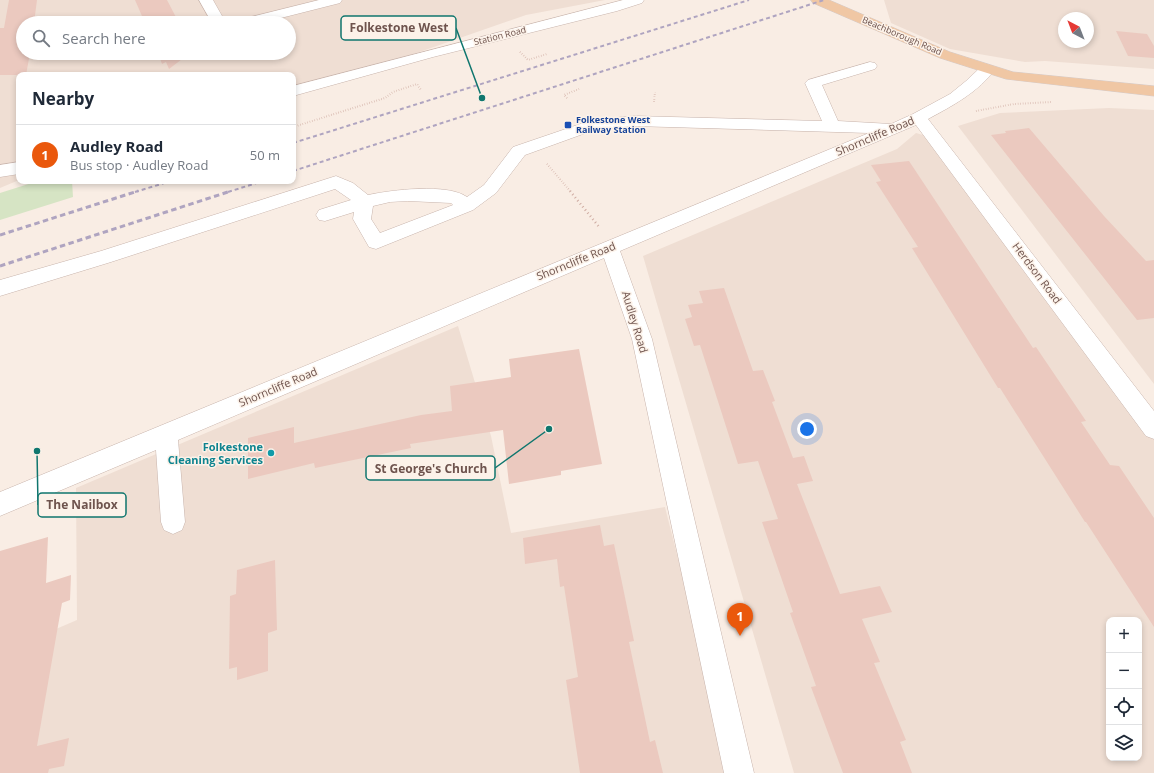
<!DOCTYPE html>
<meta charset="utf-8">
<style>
:root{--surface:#fff;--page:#f6f6f7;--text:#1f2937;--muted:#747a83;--line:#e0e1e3;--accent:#ea580c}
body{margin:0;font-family:"Open Sans",sans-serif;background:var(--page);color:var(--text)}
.controls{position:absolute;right:12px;bottom:12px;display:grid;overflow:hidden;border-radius:8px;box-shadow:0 2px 6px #0003}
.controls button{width:36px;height:36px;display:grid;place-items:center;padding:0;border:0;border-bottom:1px solid var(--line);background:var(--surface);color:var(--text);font:20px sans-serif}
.compass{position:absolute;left:1058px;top:12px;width:36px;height:36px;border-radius:50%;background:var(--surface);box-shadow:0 2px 6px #0003;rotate:318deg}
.you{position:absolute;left:807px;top:429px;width:14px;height:14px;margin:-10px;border:3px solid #fff;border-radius:50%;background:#1a73e8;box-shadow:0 0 0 6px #1a73e833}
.badge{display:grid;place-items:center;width:26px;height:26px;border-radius:50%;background:var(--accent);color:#fff;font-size:13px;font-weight:700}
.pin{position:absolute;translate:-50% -33px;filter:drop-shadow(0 1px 2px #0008)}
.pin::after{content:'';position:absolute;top:21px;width:14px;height:12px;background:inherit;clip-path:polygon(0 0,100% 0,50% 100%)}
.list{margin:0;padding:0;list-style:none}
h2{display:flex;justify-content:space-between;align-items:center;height:52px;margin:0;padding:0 16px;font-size:17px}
h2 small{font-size:13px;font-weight:400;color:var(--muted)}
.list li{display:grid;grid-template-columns:26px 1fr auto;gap:12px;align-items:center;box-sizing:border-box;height:60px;padding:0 16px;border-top:1px solid var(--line)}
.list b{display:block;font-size:15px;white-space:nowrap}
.list p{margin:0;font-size:13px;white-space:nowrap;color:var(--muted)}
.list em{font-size:13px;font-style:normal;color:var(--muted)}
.icon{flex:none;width:22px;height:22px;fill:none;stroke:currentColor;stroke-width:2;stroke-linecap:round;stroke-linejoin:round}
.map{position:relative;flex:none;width:1154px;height:773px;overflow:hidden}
.search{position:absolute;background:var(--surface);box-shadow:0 2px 6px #0003;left:16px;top:16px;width:280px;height:44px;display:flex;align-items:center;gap:10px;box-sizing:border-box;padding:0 14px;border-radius:22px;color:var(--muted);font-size:15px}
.panel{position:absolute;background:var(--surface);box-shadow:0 2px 6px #0003;left:16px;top:72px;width:280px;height:112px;border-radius:8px}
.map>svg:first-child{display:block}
.residential{fill:#efded3;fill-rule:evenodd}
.green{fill:#d6e4c4}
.building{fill:#ebc9bf}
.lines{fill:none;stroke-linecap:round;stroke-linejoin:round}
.minor-casing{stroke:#c8b4ac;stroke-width:1}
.major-casing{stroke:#d4cbca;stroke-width:1}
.path-far1{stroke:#cfaca2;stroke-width:2;stroke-dasharray:0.5 2;stroke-linecap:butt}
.path{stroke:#cfaca2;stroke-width:2.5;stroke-dasharray:1 3;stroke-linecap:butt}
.minor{fill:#fff;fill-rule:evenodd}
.major{fill:#f0c7a4;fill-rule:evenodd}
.rail-far1{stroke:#afa4c0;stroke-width:2;stroke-dasharray:4 3;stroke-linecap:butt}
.rail{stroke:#afa4c0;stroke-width:3;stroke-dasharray:5.5 3.5;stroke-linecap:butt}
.transit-dot{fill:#1a4fb4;stroke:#fcf2e9;stroke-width:1.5}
.culture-dot{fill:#0f9aa8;stroke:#fcf2e9;stroke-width:1.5}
.labels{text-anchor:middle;stroke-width:3;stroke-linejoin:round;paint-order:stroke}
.far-street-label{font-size:9px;fill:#6e534d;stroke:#fcf2e9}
.far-transit-label{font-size:9px;font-weight:bold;fill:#164399;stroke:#fcf2e9;text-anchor:start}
.street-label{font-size:11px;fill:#6e534d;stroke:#fcf2e9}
.culture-label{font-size:11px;font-weight:bold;fill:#0d838f;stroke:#fcf2e9;text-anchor:end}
.leader{fill:none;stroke:#0f766e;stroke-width:1.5}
.callout-dot{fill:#0f766e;stroke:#fcf2e9;stroke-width:1.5}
.callout{fill:#fcf2e9;stroke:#0f766e;stroke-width:1.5}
.callout-label{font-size:12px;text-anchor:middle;font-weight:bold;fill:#6e534d}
</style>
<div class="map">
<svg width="1154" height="773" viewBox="0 0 1154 773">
<rect width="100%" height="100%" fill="#f9ede4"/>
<g class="residential">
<path d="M 0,0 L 605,0 L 526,15 L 293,96 L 293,75 L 19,75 L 19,180 L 0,188 ZM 23,23 L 289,23 L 289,53 L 23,53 Z"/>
<path d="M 884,0 L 1154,0 L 1154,69 L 1045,61 L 1025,62 L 950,49 L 891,23 ZM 1064,18 L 1088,18 L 1088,42 L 1064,42 Z"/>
<path d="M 1109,108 L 1154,110 L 1154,384 L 958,126 L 1000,113 Z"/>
<path d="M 916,133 L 940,140 L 1154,427 L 1154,773 L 794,773 L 643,256 L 897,149 ZM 1109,620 L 1139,620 L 1139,758 L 1109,758 Z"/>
<path d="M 458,326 L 491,436 L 511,533 L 665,507 L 732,773 L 0,773 L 0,653 L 77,620 L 76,488 Z"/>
</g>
<path class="green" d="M 38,181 L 72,181 L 73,197 L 0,220 L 0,193 Z"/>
<g class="building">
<path d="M 9,0 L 37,0 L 34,23 L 23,23 L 23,53 L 30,53 L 26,75 L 0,75 L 0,28 L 4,28 Z"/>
<path d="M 135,0 L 167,0 L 179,23 L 145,23 Z"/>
<path d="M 1116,31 L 1147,34 L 1154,46 L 1154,58 L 1128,56 Z"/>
<path d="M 158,53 L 190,53 L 169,69 L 166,62 L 162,64 Z"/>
<path d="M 1029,128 L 1104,216 L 1146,261 L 1154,260 L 1154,318 L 1137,320 L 991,135 L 1006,133 L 1005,131 Z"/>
<path d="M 909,161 L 1033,348 L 1036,347 L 1086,421 L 1081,422 L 1110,465 L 1119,466 L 1154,518 L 1154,627 L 1086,522 L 1085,522 L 1000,388 L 998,388 L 912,248 L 918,247 L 876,182 L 881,181 L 871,165 Z"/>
<path d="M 724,288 L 753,371 L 763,370 L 775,401 L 772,402 L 793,458 L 804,456 L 813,481 L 797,484 L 840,594 L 880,586 L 892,612 L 862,619 L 880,662 L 874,663 L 906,740 L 900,742 L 912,773 L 843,773 L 811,687 L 816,686 L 790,613 L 793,612 L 762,522 L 778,519 L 758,461 L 738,464 L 700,345 L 694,346 L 685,319 L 692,317 L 688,305 L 703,303 L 699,291 Z"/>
<path d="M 579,349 L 602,464 L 561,471 L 561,475 L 509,484 L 503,430 L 410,444 L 411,448 L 315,468 L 314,463 L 248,479 L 248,438 L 294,427 L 294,443 L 421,415 L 452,411 L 450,386 L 511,377 L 509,359 Z"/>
<path d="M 600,525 L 604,546 L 614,544 L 634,641 L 629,642 L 650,742 L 655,740 L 663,773 L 580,773 L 566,680 L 578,677 L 564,586 L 560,587 L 557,559 L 525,564 L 523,538 Z"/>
<path d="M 48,537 L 46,583 L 71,575 L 70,600 L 62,603 L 37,746 L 69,738 L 64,766 L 49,769 L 48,773 L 0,773 L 0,551 Z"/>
<path d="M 275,560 L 277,630 L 268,633 L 268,671 L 237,680 L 237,667 L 229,669 L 230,596 L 236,594 L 237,570 Z"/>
</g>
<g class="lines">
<defs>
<g id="minor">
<path d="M 199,0 L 213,0 L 226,23 L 212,23 Z"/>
<path d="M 319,0 L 342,0 L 340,3 L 261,23 L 237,23 L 239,20 Z"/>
<path d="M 623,0 L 644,0 L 642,3 L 617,11 L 433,57 L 293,96 L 293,86 Z"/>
<path d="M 870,62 L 875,63 L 877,66 L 875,69 L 822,85 L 838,121 L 891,124 L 913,114 L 950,94 L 966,81 L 982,66 L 992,66 L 995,69 C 979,92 952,106 928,119 L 1154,411 L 1154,439 L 1146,436 L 916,125 L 620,251 L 652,339 L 754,773 L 724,773 L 632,339 L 604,258 L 178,440 L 185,522 L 182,530 L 173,534 L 164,530 L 161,522 L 156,450 L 0,516 L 0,492 L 869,133 L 634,126 L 594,130 L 525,155 L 496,193 L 473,210 L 376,249 L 369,247 L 353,219 L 354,212 L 325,221 L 319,220 L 316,215 L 319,210 L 351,200 L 335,189 L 111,262 L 0,296 L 0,280 L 101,251 L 336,176 L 353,183 L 368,195 C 391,190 448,183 467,197 L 484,185 L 513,147 L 592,120 L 634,116 L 822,121 L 805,83 L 808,80 ZM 408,201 L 451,203 L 453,205 L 380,233 L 371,219 L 373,206 L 390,202 Z"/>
<path d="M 19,162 L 19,174 L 0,177 L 0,165 Z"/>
</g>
<path id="major" d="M 811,0 L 829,0 L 950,52 L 1013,72 L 1154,86 L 1154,96 L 1006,79 L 940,58 L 813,3 Z"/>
</defs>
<use href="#minor" class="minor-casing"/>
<use href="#major" class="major-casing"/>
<g class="path-far1">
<path d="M 520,52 L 528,60 L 547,54"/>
<path d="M 567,98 L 564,95 L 579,89"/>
<path d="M 654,102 L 655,92"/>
<path d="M 976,111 L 1014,104 L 1052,102"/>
<path d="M 293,127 L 385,98 L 393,92 L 417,84 L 421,90"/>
<path d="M 547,164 L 571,192"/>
</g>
<path class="path" d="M 570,191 L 600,228"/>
<use href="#minor" class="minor"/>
<use href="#major" class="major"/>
<g class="rail-far1">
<path d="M 293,143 L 749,0"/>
<path d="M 293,171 L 824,0"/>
<path d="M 135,192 L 171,181"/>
<path d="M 228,192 L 263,181"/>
</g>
<g class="rail">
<path d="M 0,235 L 138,191"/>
<path d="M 0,266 L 231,191"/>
</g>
</g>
<rect class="transit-dot" x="564" y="121" width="8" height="8" rx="2"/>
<circle class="culture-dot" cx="271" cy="453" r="4"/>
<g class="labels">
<g class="far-street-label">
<text transform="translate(500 36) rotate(-14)" y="3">Station Road</text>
<text transform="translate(902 36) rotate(23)" y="3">Beachborough Road</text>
</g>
<g class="far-transit-label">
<text x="576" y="123">Folkestone West<tspan x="576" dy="10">Railway Station</tspan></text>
</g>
<g class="street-label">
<text transform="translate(875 136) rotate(-23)" y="4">Shorncliffe Road</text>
<text transform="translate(576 261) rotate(-22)" y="4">Shorncliffe Road</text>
<text transform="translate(1037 273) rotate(53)" y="4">Herdson Road</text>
<text transform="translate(635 322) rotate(73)" y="4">Audley Road</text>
<text transform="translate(278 387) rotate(-23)" y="4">Shorncliffe Road</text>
</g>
<g class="culture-label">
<text x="263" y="451">Folkestone<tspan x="263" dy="13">Cleaning Services</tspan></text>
</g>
</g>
<path class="leader" d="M482 98L456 28M549 429L495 468M37 451L38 505"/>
<g class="callout-dot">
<circle cx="482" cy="98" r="4"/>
<circle cx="549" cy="429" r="4"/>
<circle cx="37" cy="451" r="4"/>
</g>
<g class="callout">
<rect x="341" y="16" width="115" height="24" rx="4"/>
<rect x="366" y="456" width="129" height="24" rx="4"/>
<rect x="38" y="493" width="88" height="24" rx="4"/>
</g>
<g class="callout-label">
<text x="399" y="32">Folkestone West</text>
<text x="431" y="473">St George's Church</text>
<text x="82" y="509">The Nailbox</text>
</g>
</svg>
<div class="controls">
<button>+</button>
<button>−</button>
<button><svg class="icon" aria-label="locate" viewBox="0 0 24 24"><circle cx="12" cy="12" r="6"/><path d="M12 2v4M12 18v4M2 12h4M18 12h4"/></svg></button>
<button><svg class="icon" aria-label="layers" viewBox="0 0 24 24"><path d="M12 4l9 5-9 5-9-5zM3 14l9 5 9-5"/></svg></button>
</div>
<svg class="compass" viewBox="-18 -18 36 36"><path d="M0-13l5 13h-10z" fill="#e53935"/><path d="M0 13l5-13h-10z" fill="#747a83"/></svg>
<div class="you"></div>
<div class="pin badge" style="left:740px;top:636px">1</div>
<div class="search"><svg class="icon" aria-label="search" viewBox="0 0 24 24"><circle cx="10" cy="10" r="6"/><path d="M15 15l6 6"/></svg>Search here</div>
<section class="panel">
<h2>Nearby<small></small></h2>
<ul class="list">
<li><span class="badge">1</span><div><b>Audley Road</b><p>Bus stop · Audley Road</p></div><em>50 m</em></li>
</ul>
</section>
</div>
